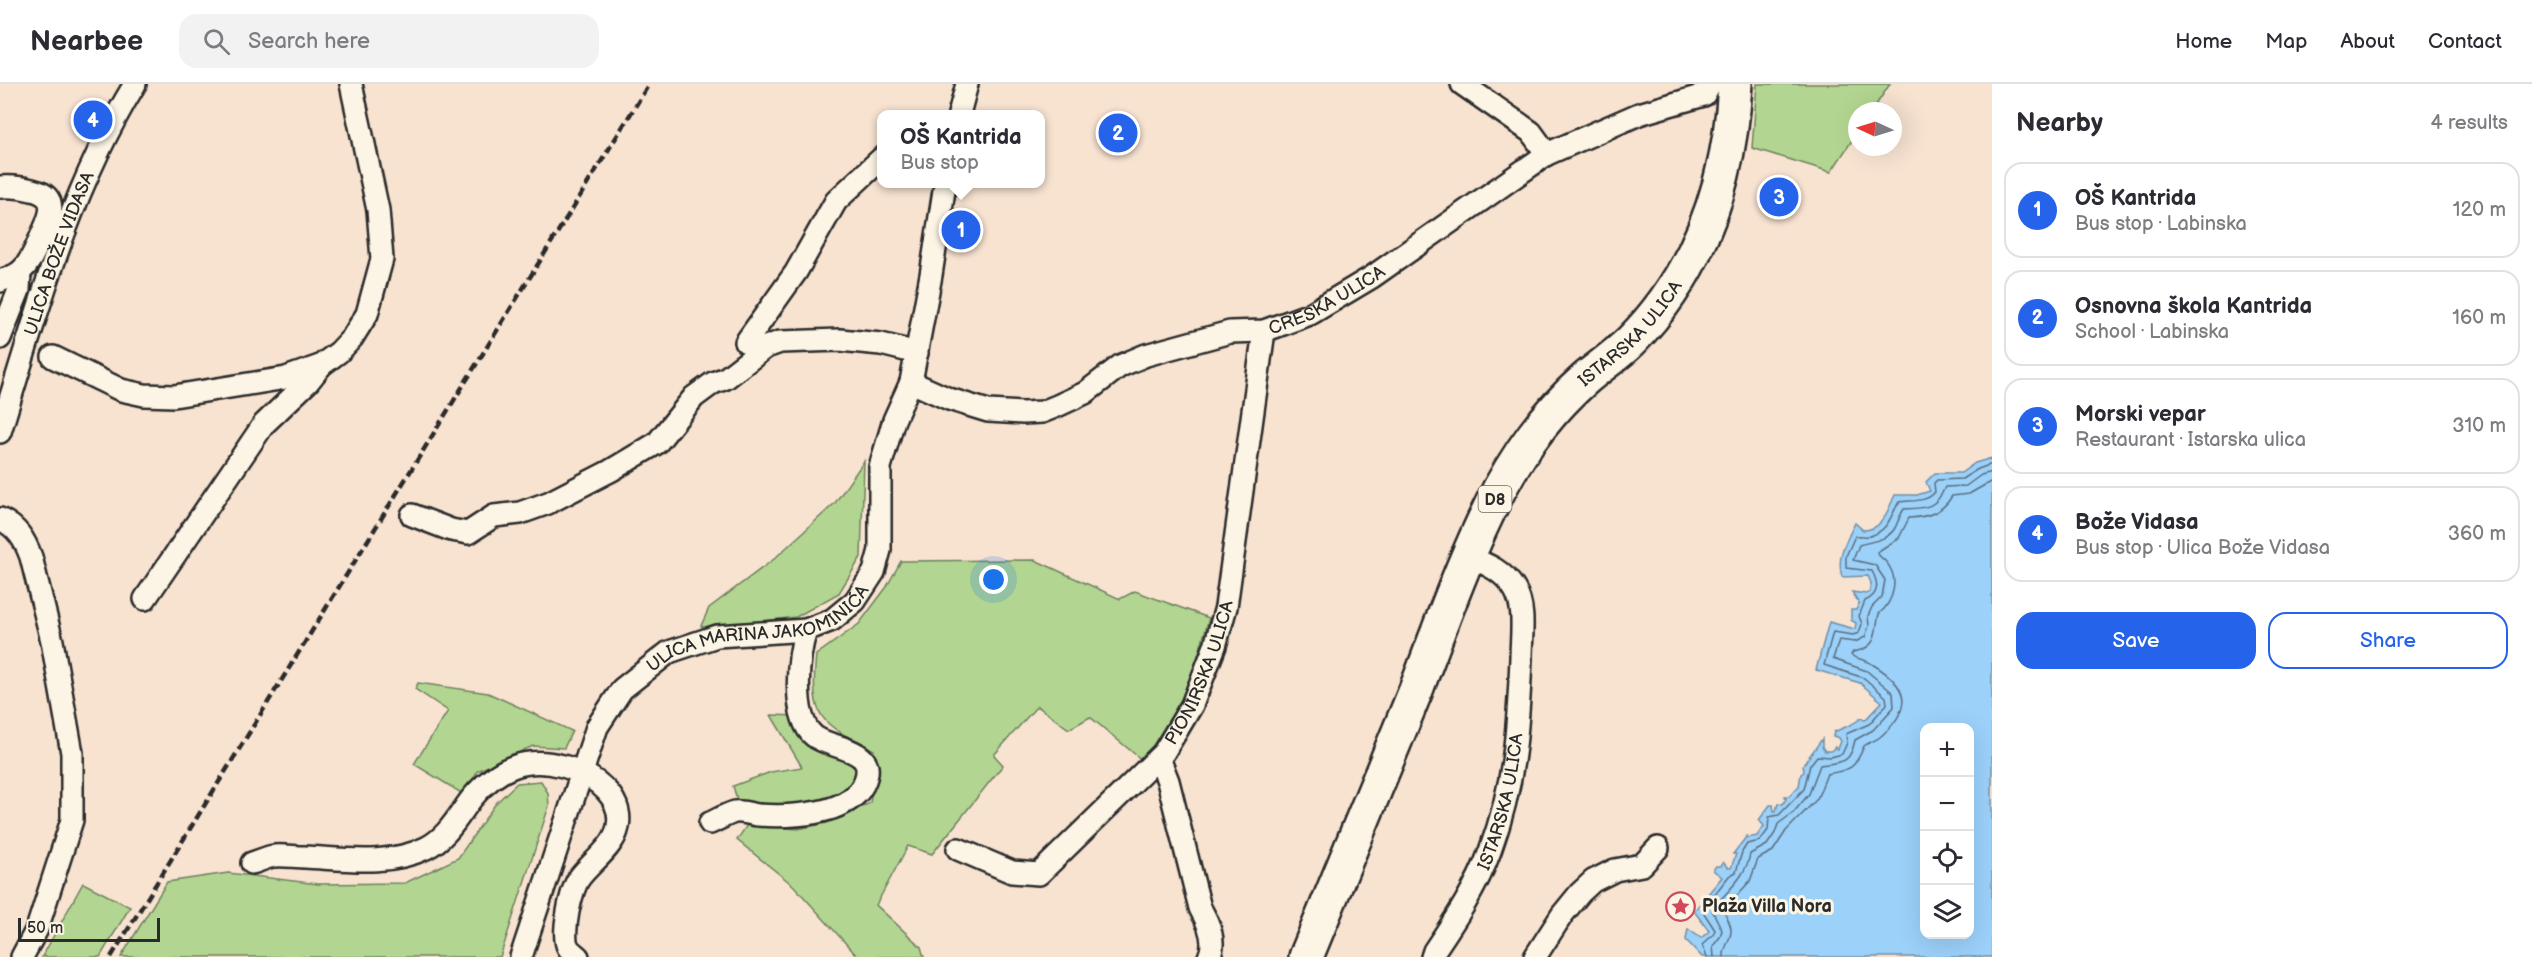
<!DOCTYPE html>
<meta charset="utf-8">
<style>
:root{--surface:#fff;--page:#f2f2f3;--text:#2b2b33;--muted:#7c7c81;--line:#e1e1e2;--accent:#2563eb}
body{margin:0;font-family:"Balsamiq Sans",sans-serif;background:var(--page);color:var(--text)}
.controls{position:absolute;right:18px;bottom:18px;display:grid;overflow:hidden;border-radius:12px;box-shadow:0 6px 24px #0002}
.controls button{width:54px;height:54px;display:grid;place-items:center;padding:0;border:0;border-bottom:2px solid var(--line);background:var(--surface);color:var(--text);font:30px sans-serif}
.compass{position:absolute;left:1848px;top:18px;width:54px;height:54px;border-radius:50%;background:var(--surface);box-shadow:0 6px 24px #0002;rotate:274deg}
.scale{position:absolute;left:18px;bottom:15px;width:142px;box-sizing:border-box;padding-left:6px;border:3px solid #2b2b2b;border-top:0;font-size:16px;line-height:21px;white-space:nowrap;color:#2b2b2b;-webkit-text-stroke:4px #fcf5e5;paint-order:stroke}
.you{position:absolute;left:994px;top:496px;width:21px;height:21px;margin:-15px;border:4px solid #fff;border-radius:50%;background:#1a73e8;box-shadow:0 0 0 9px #1a73e833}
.badge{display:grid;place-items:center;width:39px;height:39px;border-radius:50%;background:var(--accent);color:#fff;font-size:20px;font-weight:700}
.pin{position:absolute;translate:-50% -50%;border:3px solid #fff;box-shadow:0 2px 6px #0006}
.popup{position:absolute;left:877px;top:26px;width:168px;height:78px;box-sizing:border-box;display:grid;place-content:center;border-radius:12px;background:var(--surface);filter:drop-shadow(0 2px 4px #0005);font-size:20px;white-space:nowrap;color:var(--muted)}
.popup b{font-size:22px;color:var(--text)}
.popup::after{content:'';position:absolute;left:50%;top:100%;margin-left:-12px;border:12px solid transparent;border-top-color:var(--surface)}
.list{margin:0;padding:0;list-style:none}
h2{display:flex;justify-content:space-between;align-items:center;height:78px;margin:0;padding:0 24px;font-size:26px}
h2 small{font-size:20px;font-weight:400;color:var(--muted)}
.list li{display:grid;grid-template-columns:39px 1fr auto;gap:18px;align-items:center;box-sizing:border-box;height:96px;margin:0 12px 12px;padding:0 12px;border:2px solid var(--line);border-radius:18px}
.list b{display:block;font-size:22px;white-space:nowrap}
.list p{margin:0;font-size:20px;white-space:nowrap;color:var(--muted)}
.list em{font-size:20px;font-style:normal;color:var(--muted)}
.actions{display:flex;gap:12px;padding:18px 24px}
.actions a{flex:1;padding:14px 0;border:2px solid var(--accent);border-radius:18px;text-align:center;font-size:21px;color:var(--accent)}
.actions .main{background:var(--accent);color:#fff}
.icon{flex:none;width:33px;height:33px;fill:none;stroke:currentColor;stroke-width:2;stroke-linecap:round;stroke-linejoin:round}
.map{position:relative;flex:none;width:1992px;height:873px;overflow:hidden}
header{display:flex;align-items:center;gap:36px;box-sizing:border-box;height:84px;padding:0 30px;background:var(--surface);border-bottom:2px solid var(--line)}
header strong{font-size:28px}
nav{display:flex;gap:33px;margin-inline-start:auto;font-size:21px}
.search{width:420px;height:54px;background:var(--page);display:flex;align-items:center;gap:15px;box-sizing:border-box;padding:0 21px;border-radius:18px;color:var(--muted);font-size:22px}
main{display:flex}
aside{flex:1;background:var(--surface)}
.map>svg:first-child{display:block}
.green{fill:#b2d691;stroke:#6e805e;stroke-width:1.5}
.water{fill:#9cd1fa;stroke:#6f8fa7;stroke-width:1.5;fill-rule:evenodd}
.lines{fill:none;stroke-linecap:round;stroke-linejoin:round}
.shore{stroke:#586d7e;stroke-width:1.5}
.minor-casing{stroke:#2b2b2b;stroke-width:26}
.primary-casing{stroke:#2b2b2b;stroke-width:38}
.minor{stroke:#fcf5e5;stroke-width:21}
.primary{stroke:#fcf5e5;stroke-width:33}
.rail{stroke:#2b2b2b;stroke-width:4.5;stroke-dasharray:9 4.5;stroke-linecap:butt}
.labels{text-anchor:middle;stroke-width:6;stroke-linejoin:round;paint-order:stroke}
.shield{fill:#fcf5e5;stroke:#6a6863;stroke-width:1.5}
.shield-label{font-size:16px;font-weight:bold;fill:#2b2b2b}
.street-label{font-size:18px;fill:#2b2b2b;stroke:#fcf5e5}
.poi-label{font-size:18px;font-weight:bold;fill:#2b2b2b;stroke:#fcf5e5;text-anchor:start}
</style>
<header>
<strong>Nearbee</strong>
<div class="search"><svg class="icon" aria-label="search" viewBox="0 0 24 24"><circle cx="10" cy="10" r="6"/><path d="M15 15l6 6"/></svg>Search here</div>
<nav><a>Home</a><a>Map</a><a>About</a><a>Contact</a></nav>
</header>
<main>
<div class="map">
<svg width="1992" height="873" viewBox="0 0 1992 873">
<rect width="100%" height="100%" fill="#f8e3d1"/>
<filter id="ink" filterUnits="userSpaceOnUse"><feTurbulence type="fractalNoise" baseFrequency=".0167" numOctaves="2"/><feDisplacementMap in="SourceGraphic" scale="12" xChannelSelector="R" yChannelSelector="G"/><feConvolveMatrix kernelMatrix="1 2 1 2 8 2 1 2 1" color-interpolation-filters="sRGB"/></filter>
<g filter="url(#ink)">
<g class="green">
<path d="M 1757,0 L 1890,0 L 1872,27 L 1857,27 L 1857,49 L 1831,88 L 1752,64 Z"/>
<path d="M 864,377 L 861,473 L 839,509 L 796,533 L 705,544 L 701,542 L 709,524 L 774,475 L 835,419 Z"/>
<path d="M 1035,476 L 1120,515 L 1135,507 L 1209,534 L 1188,606 L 1143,677 L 1090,633 L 1069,645 L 1037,622 L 994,671 L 1003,681 L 932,770 L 908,762 L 876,821 L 921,863 L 924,873 L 858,873 L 794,802 L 737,756 L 747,741 L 798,745 L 827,739 L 870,719 L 875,686 L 874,666 C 819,639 810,635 816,571 L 859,540 L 886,504 L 901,477 Z"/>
<path d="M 418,599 L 488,609 L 572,647 L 564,664 L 533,662 L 477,687 L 466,712 L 414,680 L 448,627 L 415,605 Z"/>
<path d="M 771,631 L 797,632 L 864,688 L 848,713 L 781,726 L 738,719 L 733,702 L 771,688 L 802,683 Z"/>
<path d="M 541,697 L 548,709 L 549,722 L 500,873 L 121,873 L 167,798 L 228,789 L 318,800 L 405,799 L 458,774 L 496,719 L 517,699 Z"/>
<path d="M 83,799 L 130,823 L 100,873 L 42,873 Z"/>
</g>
<path class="water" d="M 1992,374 L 1992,873 L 1702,873 L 1686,856 L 1688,845 L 1701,854 L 1709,847 L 1694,827 L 1722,793 L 1713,786 L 1716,782 L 1721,782 L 1723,778 L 1728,784 L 1731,784 L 1736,770 L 1733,770 L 1747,752 L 1748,754 L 1757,752 L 1764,742 L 1759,736 L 1770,721 L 1773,721 L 1774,727 L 1776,727 L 1778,719 L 1783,720 L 1786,715 L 1785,712 L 1789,712 L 1799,702 L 1801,690 L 1804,688 L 1803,681 L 1822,655 L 1822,663 L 1825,667 L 1831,667 L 1835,663 L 1838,665 L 1841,657 L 1839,654 L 1833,652 L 1834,648 C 1844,643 1852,642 1861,634 L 1865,636 L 1882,618 L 1860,599 L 1816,586 L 1829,538 L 1855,545 L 1856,539 L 1851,536 L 1851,526 L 1856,526 L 1859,519 L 1852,508 L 1866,510 L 1870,508 L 1871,499 L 1868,492 L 1842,493 C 1836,472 1846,458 1855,439 L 1863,446 C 1883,446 1887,427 1895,411 L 1917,411 L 1930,407 L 1926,398 L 1935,389 L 1961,389 L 1975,379 ZM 1924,644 L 1970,644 L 1970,850 L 1924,850 Z"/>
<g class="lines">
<g class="shore">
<path d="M 1707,873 L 1702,861 L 1713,851 L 1715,846 L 1702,826 L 1729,792 L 1736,788 L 1742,768 L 1747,760 L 1760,757 L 1768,746 L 1769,733 L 1779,731 L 1804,705 L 1810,681 L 1817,672 L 1831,673 L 1842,670 L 1847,659 L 1846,650 L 1869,640 L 1887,620 L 1886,613 L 1864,594 L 1824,581 L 1833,548 L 1853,551 L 1859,549 L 1862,540 L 1859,532 L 1865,517 C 1879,511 1879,500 1872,487 L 1846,484 L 1846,472 L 1855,452 C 1859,451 1866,453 1870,452 C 1888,447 1890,433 1899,418 C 1911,416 1926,419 1935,408 L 1934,399 L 1937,396 L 1962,395 L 1978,385 L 1992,380"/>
<path d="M 1714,873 L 1713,862 L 1720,853 L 1722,846 L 1712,826 C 1726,807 1746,794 1750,770 L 1767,761 L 1775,749 L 1778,740 L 1793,729 L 1809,710 L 1820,681 C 1841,678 1850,681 1855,656 L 1873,646 L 1894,623 L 1893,609 L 1867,587 L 1833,575 L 1839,556 L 1855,558 L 1865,553 L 1869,542 L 1868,532 L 1872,523 L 1882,513 L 1885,496 L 1875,481 L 1853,476 L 1859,461 C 1872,457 1887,457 1895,444 C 1898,438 1900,431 1904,425 C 1925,424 1936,425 1945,403 L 1966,402 L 1981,391 L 1992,388"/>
<path d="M 1724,873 C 1723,862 1732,856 1731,845 C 1730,838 1726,832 1724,826 L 1750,797 L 1758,775 L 1773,767 L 1786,747 L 1817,715 L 1827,690 C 1850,686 1855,685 1864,662 C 1869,658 1875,657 1880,653 C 1914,624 1909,602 1872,580 C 1866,575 1857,576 1851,571 L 1853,568 C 1879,564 1874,549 1879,530 C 1894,517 1900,494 1886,478 C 1882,473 1878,473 1877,468 L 1899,454 L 1909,434 C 1928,433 1942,429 1952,412 L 1969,410 L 1992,397"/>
</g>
<defs>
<g id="minor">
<path d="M 1462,0 L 1531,48 L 1547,70"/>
<path d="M 959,30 L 967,0"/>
<path d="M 0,103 C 12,102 21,103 32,106 C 62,113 49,135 40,155 C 35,166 31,178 21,187 C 16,192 7,194 0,197"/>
<path d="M 0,254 L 19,206 L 20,188"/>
<path d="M 746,258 L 796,188 L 836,117 L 882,74"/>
<path d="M 53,273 L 121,306 L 144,311 L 174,312 L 286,294 L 320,282 L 339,268 L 352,254 L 367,230 L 382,175 L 378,126 L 351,0"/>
<path id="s1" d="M 911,298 L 949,315 L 988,327 L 1023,329 L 1042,328 L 1057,322 L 1085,309 L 1120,282 L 1146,271 L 1230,248 L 1264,247 L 1310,230 L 1372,193 L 1547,70 L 1639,30 L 1704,11 L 1710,0"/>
<path id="s2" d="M 0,348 C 37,228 69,108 135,0"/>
<path d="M 412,431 L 451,446 L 468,449 L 494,432 L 520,429 L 548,419 L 610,387 L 657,359 L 694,313 L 713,299 L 726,294 L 766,263 L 780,258 L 840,256 L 881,260 L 917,269"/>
<path d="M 0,435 C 17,443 25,456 31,473 L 52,557 L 72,669 L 72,736 L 37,845 L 22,873"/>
<path d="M 145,515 L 264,340 L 308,298 L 320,283"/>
<path d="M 1159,674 L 1168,697 L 1200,824 C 1208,838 1217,857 1209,873"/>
<path d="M 710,739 C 717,736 727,730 735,728 C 742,727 751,730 758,731 C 788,733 847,732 863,701 C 882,663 831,666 814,652 C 791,633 798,571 806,546"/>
<path id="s3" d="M 958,765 L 1012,788 L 1039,790 L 1164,668 L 1192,621 L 1215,562 L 1226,523 L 1264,247"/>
<path d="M 252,779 C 259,777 267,773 274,772 C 284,771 295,773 305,773 C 345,775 389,782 426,764 C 448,753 458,732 472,714 C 497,684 525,672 563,682 C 593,690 631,716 615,752 C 608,767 590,780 580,793 C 571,804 561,851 568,863 C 570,867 575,870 578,873"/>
<path id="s4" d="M 521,873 L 597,643 L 622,605 L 669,568 L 717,552 L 806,546 L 832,536 L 855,517 L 874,488 L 880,466 L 880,383 L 894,336 L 911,298 L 931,191 L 945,100"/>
<path id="s5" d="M 1432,873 L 1434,867 C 1455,836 1477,803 1490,767 C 1515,699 1518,646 1521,574 C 1521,553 1526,525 1515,506 C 1504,487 1487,480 1468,473"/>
<path d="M 1535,873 L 1562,831 L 1580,809 L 1593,797 L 1615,786 L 1642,781 L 1658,764"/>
</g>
<g id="primary">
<path id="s6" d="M 1306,873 C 1343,784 1380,695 1416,606 C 1442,538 1466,469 1500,404 C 1522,364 1551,325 1585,295 C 1600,282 1617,271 1631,257 C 1700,187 1730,96 1735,0"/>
</g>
</defs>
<use href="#minor" class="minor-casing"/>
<use href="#primary" class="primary-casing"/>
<use href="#minor" class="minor"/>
<use href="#primary" class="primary"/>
<path class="rail" d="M 111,873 L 649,0"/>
</g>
</g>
<defs>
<symbol id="sight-ring" viewBox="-11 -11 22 22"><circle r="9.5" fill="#fcf5e5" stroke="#d1495b" stroke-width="1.5"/><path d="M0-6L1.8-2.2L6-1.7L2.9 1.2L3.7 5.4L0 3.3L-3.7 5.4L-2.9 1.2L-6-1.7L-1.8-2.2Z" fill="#d1495b"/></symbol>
</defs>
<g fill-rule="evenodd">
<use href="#sight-ring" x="1664" y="806" width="33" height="33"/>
</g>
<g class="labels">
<rect class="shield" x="1478.5" y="402" width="33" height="26" rx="4.5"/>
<g class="shield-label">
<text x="1495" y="421">D8</text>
</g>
<g class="street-label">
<text dy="6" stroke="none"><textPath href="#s2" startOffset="188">ULICA BOŽE VIDASA</textPath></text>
<text dy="6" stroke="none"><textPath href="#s1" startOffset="447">CRESKA ULICA</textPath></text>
<text dy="6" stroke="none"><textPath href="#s6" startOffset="711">ISTARSKA ULICA</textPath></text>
<text dy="6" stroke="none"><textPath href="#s4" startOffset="442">ULICA MARINA JAKOMINIĆA</textPath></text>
<text dy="6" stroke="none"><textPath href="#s3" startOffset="348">PIONIRSKA ULICA</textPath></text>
<text dy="6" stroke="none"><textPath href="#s5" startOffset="172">ISTARSKA ULICA</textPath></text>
</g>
<g class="poi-label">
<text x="1702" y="828">Plaža Villa Nora</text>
</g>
</g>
</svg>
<div class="controls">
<button>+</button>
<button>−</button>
<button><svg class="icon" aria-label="locate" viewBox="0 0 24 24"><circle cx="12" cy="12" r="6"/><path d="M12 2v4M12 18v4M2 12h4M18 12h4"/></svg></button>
<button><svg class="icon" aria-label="layers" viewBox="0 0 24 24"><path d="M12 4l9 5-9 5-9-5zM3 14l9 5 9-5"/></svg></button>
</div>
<svg class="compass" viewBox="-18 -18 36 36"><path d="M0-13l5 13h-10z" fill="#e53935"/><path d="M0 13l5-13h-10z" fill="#7c7c81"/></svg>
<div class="scale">50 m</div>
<div class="you"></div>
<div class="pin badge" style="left:961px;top:146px">1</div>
<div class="popup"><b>OŠ Kantrida</b>Bus stop</div>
<div class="pin badge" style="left:1118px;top:49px">2</div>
<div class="pin badge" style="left:1779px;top:113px">3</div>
<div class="pin badge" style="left:93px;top:36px">4</div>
</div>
<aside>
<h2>Nearby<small>4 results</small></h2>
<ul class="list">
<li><span class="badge">1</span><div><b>OŠ Kantrida</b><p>Bus stop · Labinska</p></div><em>120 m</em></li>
<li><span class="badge">2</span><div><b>Osnovna škola Kantrida</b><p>School · Labinska</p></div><em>160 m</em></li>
<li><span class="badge">3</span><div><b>Morski vepar</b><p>Restaurant · Istarska ulica</p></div><em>310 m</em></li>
<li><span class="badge">4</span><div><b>Bože Vidasa</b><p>Bus stop · Ulica Bože Vidasa</p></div><em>360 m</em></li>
</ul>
<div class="actions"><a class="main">Save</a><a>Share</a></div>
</aside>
</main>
